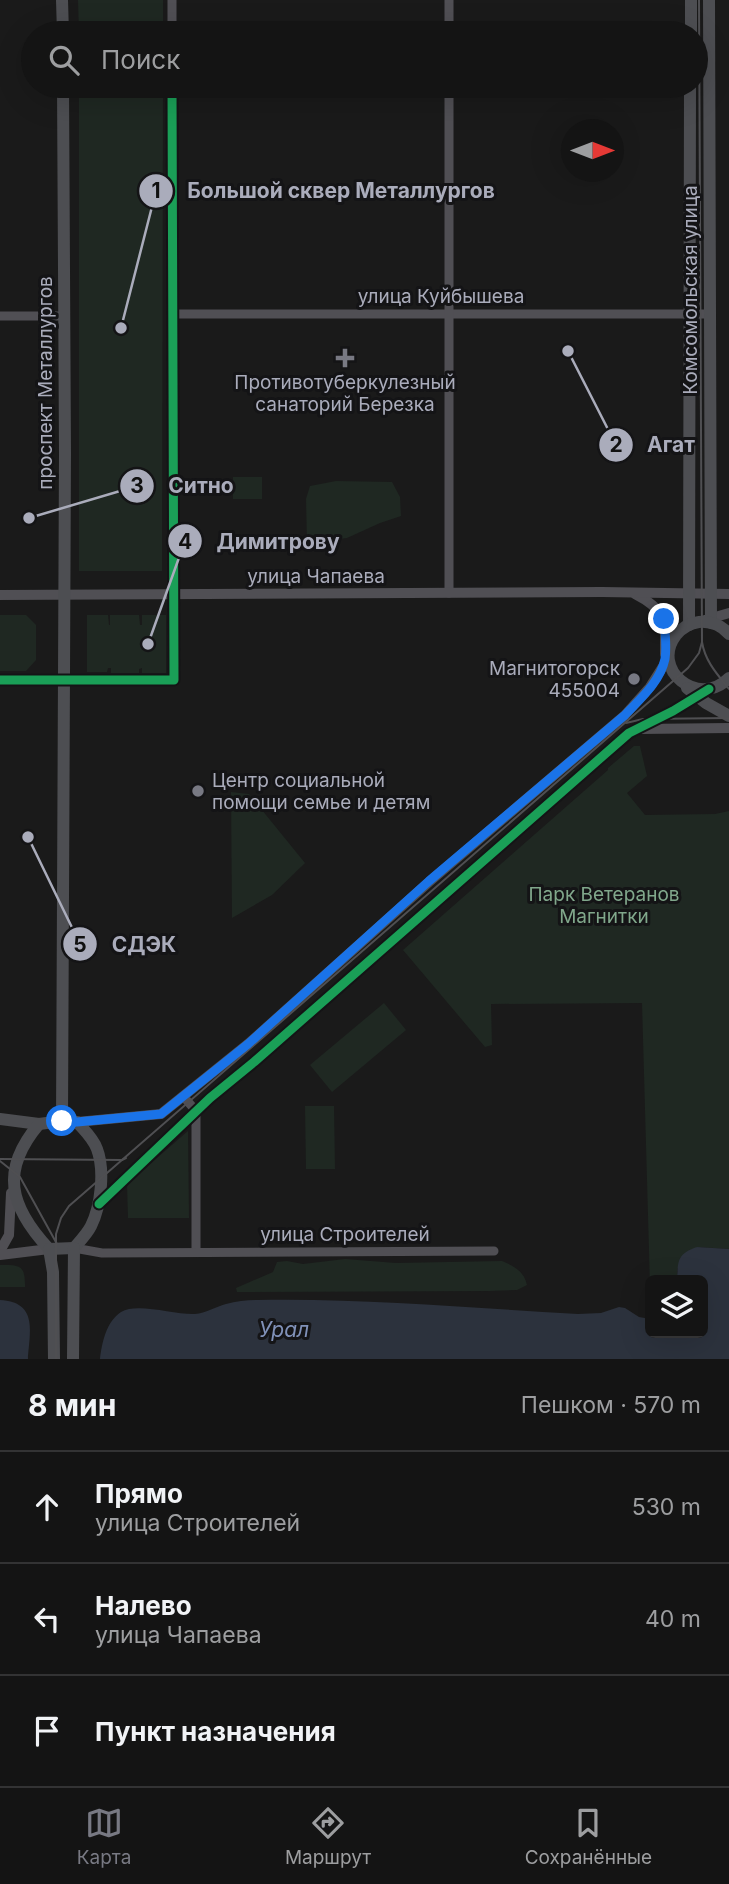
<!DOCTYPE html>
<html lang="ru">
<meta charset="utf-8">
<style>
:root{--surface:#141414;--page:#212122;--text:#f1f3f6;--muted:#9d9ea0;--line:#333334;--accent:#787983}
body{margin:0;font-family:Inter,sans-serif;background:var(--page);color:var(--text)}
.controls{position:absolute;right:21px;bottom:21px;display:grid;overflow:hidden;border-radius:10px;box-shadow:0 7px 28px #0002}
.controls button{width:63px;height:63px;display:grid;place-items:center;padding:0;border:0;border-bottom:2px solid var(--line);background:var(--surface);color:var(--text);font:35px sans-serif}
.compass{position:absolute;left:561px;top:119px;width:63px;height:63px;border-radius:50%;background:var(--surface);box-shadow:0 7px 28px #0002;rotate:90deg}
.stop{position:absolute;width:21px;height:21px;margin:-16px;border:5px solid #1a73e8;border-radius:50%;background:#fff}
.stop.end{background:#1a73e8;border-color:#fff;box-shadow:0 2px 7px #0008}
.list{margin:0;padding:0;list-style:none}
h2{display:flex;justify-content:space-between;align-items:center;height:91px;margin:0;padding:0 28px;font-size:30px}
h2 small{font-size:23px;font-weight:400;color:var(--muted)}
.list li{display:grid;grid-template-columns:46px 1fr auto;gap:21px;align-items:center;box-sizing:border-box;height:112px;padding:0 28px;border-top:2px solid var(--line)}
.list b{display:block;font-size:26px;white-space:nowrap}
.list p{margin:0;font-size:23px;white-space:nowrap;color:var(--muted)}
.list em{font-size:23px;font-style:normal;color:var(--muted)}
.icon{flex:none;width:38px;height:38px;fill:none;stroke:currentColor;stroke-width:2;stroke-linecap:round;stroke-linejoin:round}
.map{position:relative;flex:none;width:729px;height:1359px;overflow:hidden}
.search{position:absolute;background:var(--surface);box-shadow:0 7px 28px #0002;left:21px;right:21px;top:21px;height:77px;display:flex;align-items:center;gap:18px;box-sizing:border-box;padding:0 24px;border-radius:38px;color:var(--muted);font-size:26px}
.sheet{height:427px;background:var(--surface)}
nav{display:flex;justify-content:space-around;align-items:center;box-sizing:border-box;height:98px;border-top:2px solid var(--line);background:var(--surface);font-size:19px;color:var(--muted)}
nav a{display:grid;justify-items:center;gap:4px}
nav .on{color:var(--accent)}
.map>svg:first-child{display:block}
.green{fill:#1f2822}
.water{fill:#2c323d}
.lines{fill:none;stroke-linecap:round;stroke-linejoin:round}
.minor{stroke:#504f54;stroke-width:9}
.tertiary{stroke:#504f54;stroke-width:10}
.secondary{stroke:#4d4e52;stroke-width:12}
.tram{stroke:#4f4f52;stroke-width:2}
.cycleway-casing{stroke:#141416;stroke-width:13}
.cycleway{stroke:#1a9f57;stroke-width:9}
.route{stroke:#1a73e8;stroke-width:9}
.poi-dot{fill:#787983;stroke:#141416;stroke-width:2.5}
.labels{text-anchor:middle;stroke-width:6;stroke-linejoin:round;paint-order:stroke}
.street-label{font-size:19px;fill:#aaacbb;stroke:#141416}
.poi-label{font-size:19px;fill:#aaacbb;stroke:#141416}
.park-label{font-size:19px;fill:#80a78b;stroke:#141416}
.water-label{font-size:21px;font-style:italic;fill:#8091b8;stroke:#141416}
.leader{fill:none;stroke:#aaacbb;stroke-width:2.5}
.callout-dot{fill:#aaacbb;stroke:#141416;stroke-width:2.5}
.mark-label{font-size:21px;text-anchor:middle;font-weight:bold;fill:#111}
.callout-label{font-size:21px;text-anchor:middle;font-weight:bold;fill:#aaacbb;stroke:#141416;stroke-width:6;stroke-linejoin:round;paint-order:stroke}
</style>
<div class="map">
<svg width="729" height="1359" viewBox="0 0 729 1359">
<rect width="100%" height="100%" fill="#1a1a1a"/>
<g class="green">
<path d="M 78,0 L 163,0 L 163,33 L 79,33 Z"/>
<path d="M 79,86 L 163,86 L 162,571 L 79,571 Z"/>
<path d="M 262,477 L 262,499 L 233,499 L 233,477 Z"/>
<path d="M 336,481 L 392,482 L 400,497 L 401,516 L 380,523 L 347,538 L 307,543 L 306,499 L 310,486 Z"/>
<path d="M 0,615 L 26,615 L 36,625 L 36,660 L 26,671 L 0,671 Z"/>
<path d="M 87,615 L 108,615 L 109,625 L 110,625 L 110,615 L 139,615 L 140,625 L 142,625 L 142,615 L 166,615 L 166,673 L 142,673 L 142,668 L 139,669 L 139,673 L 111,673 L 111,668 L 108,668 L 107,672 L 87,672 Z"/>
<path d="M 634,746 L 640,746 L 647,776 L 627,793 L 645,815 L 715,814 L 729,811 L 729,1249 L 697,1247 L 677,1269 L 677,1280 L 650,1280 L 650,1286 L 642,1003 L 491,1004 L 492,1045 L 485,1047 L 403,950 L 608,770 L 608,768 Z"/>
<path d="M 231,792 L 249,794 L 305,863 L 272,895 L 232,918 Z"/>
<path d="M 384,1003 L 406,1030 L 332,1092 L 310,1065 Z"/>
<path d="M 305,1106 L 334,1106 L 335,1169 L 306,1169 Z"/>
<path d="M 188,1131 L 189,1218 L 128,1218 L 127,1184 Z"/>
<path d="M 345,1259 L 396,1263 L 502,1261 C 514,1266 524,1271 527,1285 L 517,1290 L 489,1291 L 237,1292 L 236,1288 L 273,1272 L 277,1262 L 287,1261 L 303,1264 Z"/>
<path d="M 0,1265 C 21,1265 25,1265 25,1287 L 0,1287 Z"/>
</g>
<g class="water">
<path d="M 697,1247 L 729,1249 L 729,1359 L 100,1359 C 102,1343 106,1322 121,1312 C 137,1302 175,1315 195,1314 C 206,1313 215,1307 226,1304 C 236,1301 247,1300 257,1300 C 364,1298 471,1308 578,1314 L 601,1313 L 619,1307 L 625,1308 L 639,1317 L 650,1319 L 650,1333 L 703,1333 L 703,1280 L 677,1280 C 678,1261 677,1254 697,1247 Z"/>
<path d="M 0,1300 C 38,1302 30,1331 28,1359 L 0,1359 Z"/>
</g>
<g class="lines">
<g class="minor">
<path d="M 172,0 L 172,33"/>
<path d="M 449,33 L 449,0"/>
<path d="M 172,314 L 710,314"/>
<path d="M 0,316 L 65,316"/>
<path d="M 449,593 L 449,86"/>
<path d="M 63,680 L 174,680 L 172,86"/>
<path d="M 183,1096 L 196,1111 L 196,1251"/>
<path d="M 74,1248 L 102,1253 L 494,1251"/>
</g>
<g class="tertiary">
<path d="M 635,594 C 668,611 665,621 665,654"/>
<path d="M 0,595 L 602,592 L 729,594"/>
<path d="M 705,620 L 729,613"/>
<path d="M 0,680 L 63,680"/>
<path d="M 640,729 L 729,728"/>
<path d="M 77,1122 L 161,1114 L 248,1044 L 429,882 L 625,715 L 650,687 L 669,657"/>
<path d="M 99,1204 L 210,1098 L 254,1062 L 629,733 L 673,711 L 704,693"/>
<path d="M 0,1251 L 9,1235 L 11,1193"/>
<path d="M 0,1255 L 49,1249"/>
</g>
<g class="secondary">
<path d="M 62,0 L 63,33"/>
<path d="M 709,0 L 711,623"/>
<path d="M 691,33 L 691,0"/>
<path d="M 689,625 L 690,86"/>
<path d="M 729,634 C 721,625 711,621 699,622 C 690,623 682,628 676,635 C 650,669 698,709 729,678"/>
<path d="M 687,688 L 706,703 L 729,716"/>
<path d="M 0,1119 L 39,1124 L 62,1121 L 77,1122 C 84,1130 93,1138 97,1149 C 105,1170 101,1206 91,1226 C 87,1234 80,1241 74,1248"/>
<path d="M 62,1121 L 65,453 L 63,86"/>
<path d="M 39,1124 C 0,1170 9,1206 49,1249 L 74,1248"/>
<path d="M 49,1249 L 53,1272 L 54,1359"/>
<path d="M 73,1359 L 74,1248"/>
</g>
<g class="tram">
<path d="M 699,0 L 702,642 C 705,661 717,674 729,689"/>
<path d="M 626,723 L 643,719 L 729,718"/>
<path d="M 0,1159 L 122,1160 L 126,1158"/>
<path d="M 0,1161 L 20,1177 L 57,1244"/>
<path d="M 56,1359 L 56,1234 L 61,1218 L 69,1206 L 688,668 L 699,653 L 702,642"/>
</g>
<defs>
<g id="cycleway">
<path d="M 0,680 L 174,680 L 172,86"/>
<path d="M 99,1204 L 210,1098 L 254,1062 L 629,733 L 673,711 L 709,689"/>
</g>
</defs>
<use href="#cycleway" class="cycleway-casing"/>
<use href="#cycleway" class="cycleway"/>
</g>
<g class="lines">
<path class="route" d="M 62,1121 L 77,1122 L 161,1114 L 248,1044 L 429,881 L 625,715 C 640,699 660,682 665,659 C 667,647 665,632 664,619"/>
</g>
<g class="poi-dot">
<path d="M341.5 347.5h7v7h7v7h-7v7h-7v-7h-7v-7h7z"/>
<circle cx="634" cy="679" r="7"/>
<circle cx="198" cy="791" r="7"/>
</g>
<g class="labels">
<g class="street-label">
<text transform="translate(690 290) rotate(-90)" y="7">Комсомольская улица</text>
<text x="441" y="303">улица Куйбышева</text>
<text transform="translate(45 383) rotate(-90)" y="7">проспект Металлургов</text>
<text x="316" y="583">улица Чапаева</text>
<text x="345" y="1241">улица Строителей</text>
</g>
<g class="poi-label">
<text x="345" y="389">Противотуберкулезный<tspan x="345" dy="22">санаторий Березка</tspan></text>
<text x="620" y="675" text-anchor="end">Магнитогорск<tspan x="620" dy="22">455004</tspan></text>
<text x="212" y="787" text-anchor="start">Центр социальной<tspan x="212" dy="22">помощи семье и детям</tspan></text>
</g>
<g class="park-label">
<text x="604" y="901">Парк Ветеранов<tspan x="604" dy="22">Магнитки</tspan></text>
</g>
<g class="water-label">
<text x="284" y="1337">Урал</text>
</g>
</g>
<path class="leader" d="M121 328L156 191M568 351L616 445M29 518L137 486M148 644L185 541M28 837L80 944"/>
<g class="callout-dot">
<circle cx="121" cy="328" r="7"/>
<circle cx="568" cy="351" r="7"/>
<circle cx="29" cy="518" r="7"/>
<circle cx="148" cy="644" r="7"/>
<circle cx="28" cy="837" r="7"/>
<circle cx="156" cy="191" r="18"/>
<circle cx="616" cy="445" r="18"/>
<circle cx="137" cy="486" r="18"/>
<circle cx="185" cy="541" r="18"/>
<circle cx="80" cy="944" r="18"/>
</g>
<g class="mark-label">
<text x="156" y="198">1</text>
<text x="616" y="452">2</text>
<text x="137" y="493">3</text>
<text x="185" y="549">4</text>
<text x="80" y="952">5</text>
</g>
<g class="callout-label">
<text x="341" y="198">Большой сквер Металлургов</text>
<text x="671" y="452">Агат</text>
<text x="201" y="493">Ситно</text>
<text x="278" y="549">Димитрову</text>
<text x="144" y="952">СДЭК</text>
</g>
</svg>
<div class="controls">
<button><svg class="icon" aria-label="layers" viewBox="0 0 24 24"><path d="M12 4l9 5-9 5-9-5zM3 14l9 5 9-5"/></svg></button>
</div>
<svg class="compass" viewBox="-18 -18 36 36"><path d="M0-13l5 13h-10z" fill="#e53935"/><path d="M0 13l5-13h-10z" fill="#9d9ea0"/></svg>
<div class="stop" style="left:62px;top:1121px"></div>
<div class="stop end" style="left:664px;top:619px"></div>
<div class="search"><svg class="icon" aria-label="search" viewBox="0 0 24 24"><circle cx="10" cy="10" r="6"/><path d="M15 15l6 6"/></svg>Поиск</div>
</div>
<section class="sheet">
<h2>8 мин<small>Пешком · 570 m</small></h2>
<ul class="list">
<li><svg class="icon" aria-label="ahead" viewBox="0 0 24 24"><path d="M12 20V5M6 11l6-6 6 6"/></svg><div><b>Прямо</b><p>улица Строителей</p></div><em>530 m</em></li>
<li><svg class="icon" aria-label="left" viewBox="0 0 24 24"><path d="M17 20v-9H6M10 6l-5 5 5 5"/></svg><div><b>Налево</b><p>улица Чапаева</p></div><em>40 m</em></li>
<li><svg class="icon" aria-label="arrive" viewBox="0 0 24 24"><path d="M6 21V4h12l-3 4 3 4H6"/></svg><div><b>Пункт назначения</b></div></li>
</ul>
</section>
<nav>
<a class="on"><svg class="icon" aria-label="map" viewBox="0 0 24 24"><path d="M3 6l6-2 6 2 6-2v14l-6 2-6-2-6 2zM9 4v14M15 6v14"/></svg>Карта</a>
<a><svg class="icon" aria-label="directions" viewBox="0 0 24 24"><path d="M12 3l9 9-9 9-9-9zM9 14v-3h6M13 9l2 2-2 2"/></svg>Маршрут</a>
<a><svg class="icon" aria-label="saved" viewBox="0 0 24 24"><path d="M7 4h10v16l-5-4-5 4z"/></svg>Сохранённые</a>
</nav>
